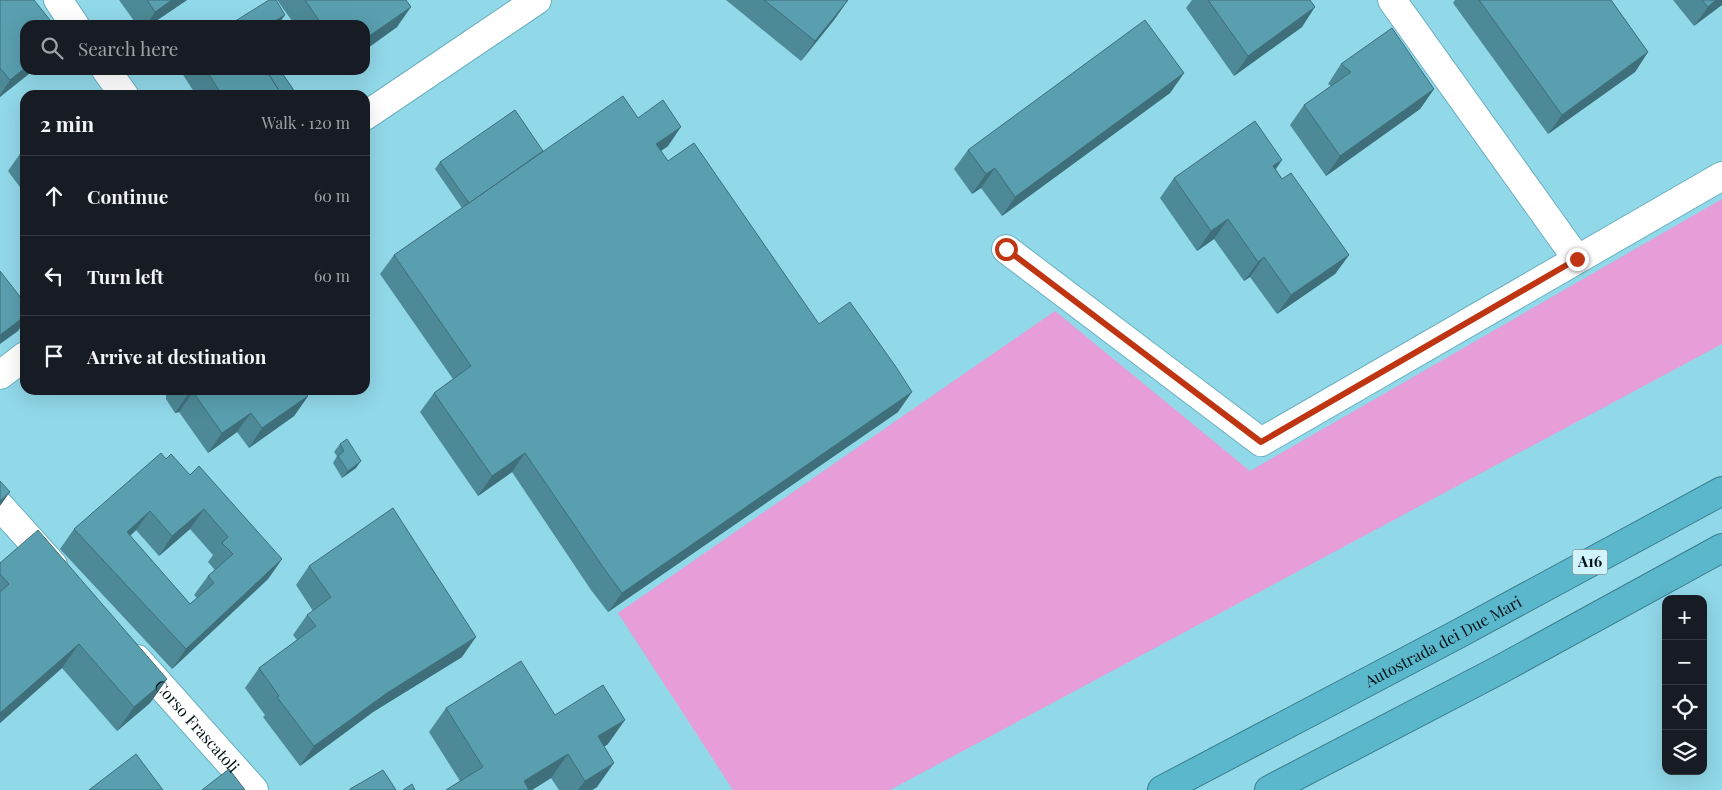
<!DOCTYPE html>
<meta charset="utf-8">
<style>
:root{--surface:#171b24;--page:#20242c;--text:#f1f3f6;--muted:#9ea1a6;--line:#363941}
body{margin:0;font-family:"Playfair Display",serif;background:var(--page);color:var(--text)}
.controls{position:absolute;right:15px;bottom:15px;display:grid;overflow:hidden;border-radius:10px;box-shadow:0 5px 20px #0002}
.controls button{width:45px;height:45px;display:grid;place-items:center;padding:0;border:0;border-bottom:1px solid var(--line);background:var(--surface);color:var(--text);font:25px sans-serif}
.stop{position:absolute;width:15px;height:15px;margin:-11px;border:4px solid #bf3511;border-radius:50%;background:#fff}
.stop.end{background:#bf3511;border-color:#fff;box-shadow:0 1px 5px #0008}
.list{margin:0;padding:0;list-style:none}
h2{display:flex;justify-content:space-between;align-items:center;height:65px;margin:0;padding:0 20px;font-size:21px}
h2 small{font-size:16px;font-weight:400;color:var(--muted)}
.list li{display:grid;grid-template-columns:32px 1fr auto;gap:15px;align-items:center;box-sizing:border-box;height:80px;padding:0 20px;border-top:1px solid var(--line)}
.list b{display:block;font-size:19px;white-space:nowrap}
.list em{font-size:16px;font-style:normal;color:var(--muted)}
.icon{flex:none;width:28px;height:28px;fill:none;stroke:currentColor;stroke-width:2;stroke-linecap:round;stroke-linejoin:round}
.map{position:relative;flex:none;width:1722px;height:790px;overflow:hidden}
.search{position:absolute;background:var(--surface);box-shadow:0 5px 20px #0002;left:20px;top:20px;width:350px;height:55px;display:flex;align-items:center;gap:12px;box-sizing:border-box;padding:0 18px;border-radius:15px;color:var(--muted);font-size:19px}
.panel{position:absolute;background:var(--surface);box-shadow:0 5px 20px #0002;left:20px;top:90px;width:350px;height:305px;border-radius:15px}
.map>svg:first-child{display:block}
.green{fill:#e79dd7}
.lines{fill:none;stroke-linecap:round;stroke-linejoin:round}
.street-casing{stroke:#6ab0c1;stroke-width:30}
.secondary-casing{stroke:#6ab0c1;stroke-width:30}
.highway-casing{stroke:#3b7d8c;stroke-width:30}
.street{stroke:#fff;stroke-width:28}
.secondary{stroke:#fff;stroke-width:28}
.highway{stroke:#5bb7cb;stroke-width:28}
.wall{fill:#4d8996;fill-rule:evenodd}
.shaded-wall{fill:#3e6f7a}
.building{fill:#599faf;stroke:#3e6f7a;fill-rule:evenodd}
.route{stroke:#bf3511;stroke-width:6}
.labels{text-anchor:middle;stroke-width:4;stroke-linejoin:round;paint-order:stroke}
.shield{fill:#d1f3fb;stroke:#3f565b;stroke-width:1}
.shield-label{font-size:15px;font-weight:bold;fill:#001217}
.street-label{font-size:16px;fill:#001217;stroke:#d1f3fb}
</style>
<div class="map">
<svg width="1722" height="790" viewBox="0 0 1722 790">
<rect width="100%" height="100%" fill="#91d8e9"/>
<path class="green" d="M 1722,199 L 1722,344 L 890,790 L 733,790 L 618,613 L 1055,311 L 1250,471 Z"/>
<g class="lines">
<defs>
<g id="street">
<path d="M 58,0 L 75,25"/>
<path d="M 1392,0 L 1577,259"/>
<path d="M 106,70 L 124,95"/>
<path d="M 365,116 L 537,0"/>
<path d="M 1006,249 L 1261,442 L 1722,176"/>
<path d="M 0,375 L 25,356"/>
</g>
<g id="secondary">
<path d="M 0,506 L 53,565"/>
<path id="s1" d="M 137,659 L 254,790"/>
</g>
<g id="highway">
<path id="s2" d="M 1162,790 L 1458,634 L 1722,491"/>
<path d="M 1269,790 L 1501,669 L 1722,548"/>
</g>
</defs>
<use href="#street" class="street-casing"/>
<use href="#secondary" class="secondary-casing"/>
<use href="#highway" class="highway-casing"/>
<use href="#street" class="street"/>
<use href="#secondary" class="secondary"/>
<use href="#highway" class="highway"/>
</g>
<g class="wall">
<path d="M 0,0 L 25,70 L 0,97 Z"/>
<path d="M 119,0 L 187,0 L 150,25 L 137,25 Z"/>
<path d="M 277,0 L 406,0 L 397,27 L 365,50 L 365,25 L 295,25 Z"/>
<path d="M 726,0 L 848,0 L 834,20 L 801,61 Z"/>
<path d="M 1192,0 L 1310,0 L 1302,27 L 1234,76 L 1186,8 Z"/>
<path d="M 1455,0 L 1611,0 L 1648,52 L 1635,72 L 1548,134 L 1453,3 Z"/>
<path d="M 1673,0 L 1722,0 L 1694,26 Z"/>
<path d="M 1341,64 L 1434,89 L 1420,109 L 1326,176 L 1290,125 L 1304,105 L 1331,86 L 1328,84 Z"/>
<path d="M 180,70 L 280,70 L 297,95 L 196,95 Z"/>
<path d="M 326,70 L 336,70 L 329,74 Z"/>
<path d="M 1184,73 L 1170,93 L 1002,216 L 981,188 L 972,194 L 954,169 L 968,150 Z"/>
<path d="M 638,118 L 668,146 L 661,151 L 668,161 L 819,324 L 898,412 L 608,612 L 591,590 L 512,472 L 478,496 L 420,412 L 434,393 L 453,379 L 380,274 L 394,255 L 462,208 L 435,169 L 440,162 L 543,151 Z"/>
<path d="M 25,149 L 25,194 L 8,171 L 22,151 Z"/>
<path d="M 1282,160 L 1276,169 L 1282,179 L 1349,255 L 1335,274 L 1277,314 L 1250,277 L 1244,281 L 1214,239 L 1197,251 L 1160,198 L 1174,178 Z"/>
<path d="M 166,390 L 303,390 L 308,396 L 294,416 L 249,448 L 237,432 L 208,453 L 179,412 L 175,413 L 166,399 Z"/>
<path d="M 340,444 L 356,468 L 342,478 L 333,463 L 337,456 L 334,452 Z"/>
<path d="M 166,459 L 282,559 L 268,579 L 172,669 L 60,549 L 74,529 ZM 190,529 L 213,555 L 208,562 L 215,570 L 208,576 L 194,595 L 197,598 L 190,604 L 130,536 L 136,530 L 159,556 Z"/>
<path d="M 0,563 L 167,679 L 150,703 L 117,731 L 62,668 L 0,723 Z"/>
<path d="M 309,566 L 462,657 L 373,712 L 300,766 L 263,717 L 265,715 L 245,688 L 259,668 L 297,640 L 293,635 L 307,615 L 313,611 L 296,585 Z"/>
<path d="M 446,708 L 555,715 L 608,744 L 604,747 L 597,787 L 592,790 L 559,790 L 551,778 L 532,790 L 446,790 L 460,781 L 429,732 Z"/>
</g>
<g class="shaded-wall">
<path d="M 172,0 L 187,0 L 150,25 L 146,25 L 155,12 Z"/>
<path d="M 848,0 L 834,20 L 801,61 L 815,41 Z"/>
<path d="M 1716,0 L 1722,0 L 1722,5 L 1694,26 L 1708,7 Z"/>
<path d="M 411,7 L 397,27 L 365,50 L 365,39 Z"/>
<path d="M 1315,7 L 1302,27 L 1234,76 L 1248,56 Z"/>
<path d="M 285,15 L 278,25 L 268,25 Z"/>
<path d="M 1648,52 L 1635,72 L 1548,134 L 1562,115 Z"/>
<path d="M 25,68 L 25,70 L 34,70 L 0,97 L 0,95 L 10,80 Z"/>
<path d="M 1184,73 L 1170,93 L 1002,216 L 1015,197 Z"/>
<path d="M 1434,89 L 1420,109 L 1326,176 L 1340,156 Z"/>
<path d="M 681,127 L 668,146 L 642,164 L 656,144 Z"/>
<path d="M 1282,160 L 1268,179 L 1273,166 Z"/>
<path d="M 995,168 L 981,188 L 972,194 L 986,174 Z"/>
<path d="M 1228,219 L 1214,239 L 1197,251 L 1211,231 Z"/>
<path d="M 1349,255 L 1335,274 L 1277,314 L 1291,295 Z"/>
<path d="M 1264,257 L 1250,277 L 1244,281 L 1258,262 Z"/>
<path d="M 25,316 L 25,321 L 18,331 L 0,344 L 0,335 Z"/>
<path d="M 193,392 L 179,412 L 175,413 L 189,393 Z"/>
<path d="M 912,392 L 898,412 L 608,612 L 622,593 Z"/>
<path d="M 308,396 L 294,416 L 249,448 L 262,428 Z"/>
<path d="M 251,413 L 237,432 L 208,453 L 222,433 Z"/>
<path d="M 525,453 L 512,472 L 478,496 L 492,476 Z"/>
<path d="M 361,461 L 356,468 L 342,478 L 348,471 Z"/>
<path d="M 10,492 L 0,506 L 0,501 Z"/>
<path d="M 204,509 L 190,529 L 159,556 L 172,536 Z"/>
<path d="M 150,511 L 136,530 L 113,552 L 127,532 Z"/>
<path d="M 282,559 L 268,579 L 172,669 L 186,649 Z"/>
<path d="M 476,637 L 462,657 L 373,712 L 300,766 L 314,746 L 387,693 Z"/>
<path d="M 79,644 L 62,668 L 0,723 L 0,713 Z"/>
<path d="M 167,679 L 150,703 L 117,731 L 134,707 Z"/>
<path d="M 625,720 L 608,744 L 581,760 L 598,736 Z"/>
<path d="M 568,754 L 551,778 L 532,790 L 518,790 L 524,781 Z"/>
<path d="M 614,763 L 597,787 L 592,790 L 578,790 L 585,781 Z"/>
</g>
<g class="building">
<path d="M 0,0 L 34,0 L 54,25 L 25,25 L 25,68 L 10,80 L 0,68 Z"/>
<path d="M 147,0 L 172,0 L 155,12 Z"/>
<path d="M 269,0 L 276,0 L 285,15 L 268,25 L 229,25 Z"/>
<path d="M 305,0 L 406,0 L 411,7 L 365,39 L 365,25 L 322,25 Z"/>
<path d="M 764,0 L 848,0 L 815,41 Z"/>
<path d="M 1208,0 L 1310,0 L 1315,7 L 1248,56 Z"/>
<path d="M 1479,0 L 1611,0 L 1648,52 L 1562,115 Z"/>
<path d="M 1702,0 L 1716,0 L 1708,7 Z"/>
<path d="M 1145,20 L 1184,73 L 1015,197 L 995,168 L 986,174 L 968,150 Z"/>
<path d="M 1392,28 L 1434,89 L 1340,156 L 1304,105 L 1351,72 L 1341,64 Z"/>
<path d="M 206,70 L 266,70 L 282,95 L 222,95 Z"/>
<path d="M 266,70 L 280,70 L 297,95 L 282,95 Z"/>
<path d="M 623,96 L 638,118 L 663,100 L 681,127 L 656,144 L 668,161 L 694,143 L 819,324 L 850,302 L 896,367 L 912,392 L 622,593 L 605,570 L 525,453 L 492,476 L 434,393 L 471,366 L 394,255 Z"/>
<path d="M 515,110 L 543,151 L 469,203 L 440,162 Z"/>
<path d="M 1255,121 L 1282,160 L 1273,166 L 1282,179 L 1291,173 L 1349,255 L 1291,295 L 1264,257 L 1258,262 L 1228,219 L 1211,231 L 1174,178 Z"/>
<path d="M 25,149 L 25,155 L 22,151 Z"/>
<path d="M 0,271 L 25,303 L 25,316 L 0,335 Z"/>
<path d="M 186,390 L 303,390 L 308,396 L 262,428 L 251,413 L 222,433 L 193,392 L 189,393 Z"/>
<path d="M 347,439 L 361,461 L 348,471 L 338,456 L 344,451 L 340,444 Z"/>
<path d="M 161,453 L 166,459 L 171,454 L 190,475 L 199,466 L 282,559 L 186,649 L 74,529 ZM 204,509 L 228,537 L 222,543 L 233,554 L 208,576 L 214,583 L 190,604 L 127,532 L 150,511 L 172,536 Z"/>
<path d="M 0,481 L 10,492 L 0,501 Z"/>
<path d="M 393,508 L 476,637 L 387,693 L 314,746 L 277,697 L 279,696 L 259,668 L 316,626 L 307,615 L 331,597 L 309,566 Z"/>
<path d="M 38,530 L 167,679 L 134,707 L 79,644 L 0,713 L 0,592 L 9,584 L 0,574 L 0,563 Z"/>
<path d="M 521,661 L 555,715 L 603,685 L 625,720 L 598,736 L 614,763 L 585,781 L 568,754 L 524,781 L 529,790 L 446,790 L 483,767 L 446,708 Z"/>
<path d="M 136,754 L 163,790 L 89,790 Z"/>
<path d="M 229,769 L 245,790 L 202,790 Z"/>
<path d="M 383,770 L 396,790 L 350,790 L 350,789 Z"/>
<path d="M 412,784 L 415,790 L 403,790 Z"/>
</g>
<g class="lines">
<path class="route" d="M 1006,249 L 1261,442 L 1577,259"/>
</g>
<g class="labels">
<rect class="shield" x="1572.5" y="549.5" width="35" height="25" rx="4"/>
<g class="shield-label">
<text x="1590" y="567">A16</text>
</g>
<g class="street-label">
<text dy="6" stroke="none"><textPath href="#s2" startOffset="318">Autostrada dei Due Mari</textPath></text>
<text dy="6" stroke="none"><textPath href="#s1" startOffset="90">Corso Frascatoli</textPath></text>
</g>
</g>
</svg>
<div class="controls">
<button>+</button>
<button>−</button>
<button><svg class="icon" aria-label="locate" viewBox="0 0 24 24"><circle cx="12" cy="12" r="6"/><path d="M12 2v4M12 18v4M2 12h4M18 12h4"/></svg></button>
<button><svg class="icon" aria-label="layers" viewBox="0 0 24 24"><path d="M12 4l9 5-9 5-9-5zM3 14l9 5 9-5"/></svg></button>
</div>
<div class="stop" style="left:1006px;top:249px"></div>
<div class="stop end" style="left:1577px;top:259px"></div>
<div class="search"><svg class="icon" aria-label="search" viewBox="0 0 24 24"><circle cx="10" cy="10" r="6"/><path d="M15 15l6 6"/></svg>Search here</div>
<section class="panel">
<h2>2 min<small>Walk · 120 m</small></h2>
<ul class="list">
<li><svg class="icon" aria-label="ahead" viewBox="0 0 24 24"><path d="M12 20V5M6 11l6-6 6 6"/></svg><div><b>Continue</b></div><em>60 m</em></li>
<li><svg class="icon" aria-label="left" viewBox="0 0 24 24"><path d="M17 20v-9H6M10 6l-5 5 5 5"/></svg><div><b>Turn left</b></div><em>60 m</em></li>
<li><svg class="icon" aria-label="arrive" viewBox="0 0 24 24"><path d="M6 21V4h12l-3 4 3 4H6"/></svg><div><b>Arrive at destination</b></div></li>
</ul>
</section>
</div>
